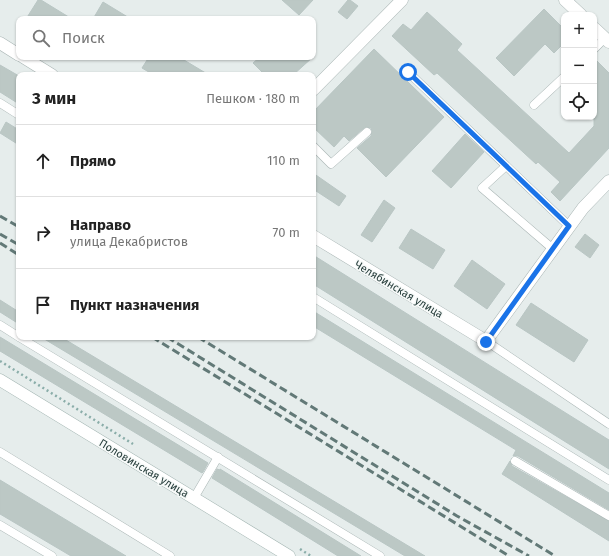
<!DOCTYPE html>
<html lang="ru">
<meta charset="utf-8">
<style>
:root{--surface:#fff;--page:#f6f6f6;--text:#222;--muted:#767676;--line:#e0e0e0}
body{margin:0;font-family:"Fira Sans",sans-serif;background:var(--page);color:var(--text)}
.controls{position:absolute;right:12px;top:12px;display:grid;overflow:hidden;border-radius:8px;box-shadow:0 1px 3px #0004}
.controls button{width:36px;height:36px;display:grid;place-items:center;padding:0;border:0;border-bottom:1px solid var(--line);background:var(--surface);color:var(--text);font:20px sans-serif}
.stop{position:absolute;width:12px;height:12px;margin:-9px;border:3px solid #1a73e8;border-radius:50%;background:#fff}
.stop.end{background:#1a73e8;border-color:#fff;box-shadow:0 1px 4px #0008}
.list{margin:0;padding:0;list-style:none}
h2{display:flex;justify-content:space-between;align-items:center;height:52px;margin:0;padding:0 16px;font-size:17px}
h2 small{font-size:13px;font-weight:400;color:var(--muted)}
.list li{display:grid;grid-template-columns:26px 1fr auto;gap:12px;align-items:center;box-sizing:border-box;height:72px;padding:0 16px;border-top:1px solid var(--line)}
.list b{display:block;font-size:15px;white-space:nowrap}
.list p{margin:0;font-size:13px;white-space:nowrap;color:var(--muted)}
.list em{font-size:13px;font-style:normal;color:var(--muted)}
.icon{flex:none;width:22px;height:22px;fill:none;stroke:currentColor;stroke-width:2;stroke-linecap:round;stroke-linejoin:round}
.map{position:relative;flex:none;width:609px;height:556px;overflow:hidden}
.search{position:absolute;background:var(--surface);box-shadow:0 1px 3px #0004;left:16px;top:16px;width:300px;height:44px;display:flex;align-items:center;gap:10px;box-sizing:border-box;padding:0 14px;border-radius:8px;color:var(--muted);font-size:15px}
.panel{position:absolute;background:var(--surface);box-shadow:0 1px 3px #0004;left:16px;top:72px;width:300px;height:268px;border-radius:8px}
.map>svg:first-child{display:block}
.building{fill:#bcc8c5;stroke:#b9c6c4}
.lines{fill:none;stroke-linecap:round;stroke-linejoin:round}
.service-casing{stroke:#a9b5b4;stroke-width:9}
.minor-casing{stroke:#a9b5b4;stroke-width:13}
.secondary-casing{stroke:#a3b5b2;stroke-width:13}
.path{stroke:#8aada9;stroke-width:2.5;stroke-dasharray:2 3;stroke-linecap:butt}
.service{stroke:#fff;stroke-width:8}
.minor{stroke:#fff;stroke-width:12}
.secondary{stroke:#fff;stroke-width:12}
.rail{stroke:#627977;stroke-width:3;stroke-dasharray:8 4;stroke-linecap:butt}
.route{stroke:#1a73e8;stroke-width:5}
.labels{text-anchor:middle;stroke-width:3;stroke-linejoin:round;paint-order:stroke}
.street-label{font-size:11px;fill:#273e3c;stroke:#f7faf9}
</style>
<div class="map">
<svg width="609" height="556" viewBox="0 0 609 556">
<rect width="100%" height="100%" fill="#e6edec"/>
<g class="building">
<path d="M 38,0 L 41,0 L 72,19 L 26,19 Z"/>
<path d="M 282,0 L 313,0 L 299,15 Z"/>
<path d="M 348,0 L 350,0 L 358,6 L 347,19 L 338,12 Z"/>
<path d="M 103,2 L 131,19 L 93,19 Z"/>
<path d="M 544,9 L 564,29 L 564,43 L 554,53 L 545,44 L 514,76 L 496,58 Z"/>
<path d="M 427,12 L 462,44 L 457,50 L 569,153 L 594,126 L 594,58 L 609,73 L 609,148 L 560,201 L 551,192 L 560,182 L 538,162 L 536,164 L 437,73 L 434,75 L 392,36 L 403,24 L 411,30 Z"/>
<path d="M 374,49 L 444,117 L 386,177 L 357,148 L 371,136 L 372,131 L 371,128 L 366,127 L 364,128 L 349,141 L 344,136 L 334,147 L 313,127 L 313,112 Z"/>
<path d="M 149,57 L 179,57 L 209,75 L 154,75 L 142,68 Z"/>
<path d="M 260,57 L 313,57 L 293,75 L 265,75 L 253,63 Z"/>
<path d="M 0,65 L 19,76 L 19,104 L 0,92 Z"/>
<path d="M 6,122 L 19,130 L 19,145 L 0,133 Z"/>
<path d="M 465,134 L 484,152 L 451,188 L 432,171 Z"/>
<path d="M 313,173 L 346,196 L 339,206 L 313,189 Z"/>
<path d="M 384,200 L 395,208 L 372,242 L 361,235 Z"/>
<path d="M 411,229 L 445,250 L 433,269 L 399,248 Z"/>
<path d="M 585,234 L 599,245 L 590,258 L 575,247 Z"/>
<path d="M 313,255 L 609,440 L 609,469 L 313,284 Z"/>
<path d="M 472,260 L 505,284 L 487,309 L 454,286 Z"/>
<path d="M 0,300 L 19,312 L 19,324 L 0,312 Z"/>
<path d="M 531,303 L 588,340 L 574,362 L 516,325 Z"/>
<path d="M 313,311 L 609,493 L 609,510 L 518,456 L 513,456 L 516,450 L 313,326 Z"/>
<path d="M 0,337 L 208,463 L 203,472 L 202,473 L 0,351 Z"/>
<path d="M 41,337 L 61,337 L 425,556 L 405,556 Z"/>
<path d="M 510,461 L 512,466 L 609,521 L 609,541 L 502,474 Z"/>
<path d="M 217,469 L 220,470 L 220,469 L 361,556 L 338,556 L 212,478 Z"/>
<path d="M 0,480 L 126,556 L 71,556 L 0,514 Z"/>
</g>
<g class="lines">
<defs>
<g id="service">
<path d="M 594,49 L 605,38"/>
<path d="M 408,72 L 569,226"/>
<path d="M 0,103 L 19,115"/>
<path d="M 534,105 L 564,77"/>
<path d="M 313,146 L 331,164 L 367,132"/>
<path d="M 506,166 L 482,188 L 553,249"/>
<path d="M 313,297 L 609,480"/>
<path d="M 0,325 L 19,337"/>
<path d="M 19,337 L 380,556"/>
<path d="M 486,341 L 609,424"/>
<path d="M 0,452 L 170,556"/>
<path d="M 515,461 L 609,516"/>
<path d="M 194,498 L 218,457"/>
<path d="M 0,525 L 52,556"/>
</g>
<g id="minor">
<path d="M 565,0 L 581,15"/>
<path d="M 594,28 L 609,42"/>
<path d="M 0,43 L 19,55"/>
<path d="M 23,57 L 52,75"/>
<path d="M 313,90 L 402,0"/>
<path d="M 313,236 L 486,341 L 583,208 L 609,181"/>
</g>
<path id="secondary" d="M 0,380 L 289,556"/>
</defs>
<use href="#service" class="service-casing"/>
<use href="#minor" class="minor-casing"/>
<use href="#secondary" class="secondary-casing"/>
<g class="path">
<path d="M 0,361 L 133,444"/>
<path d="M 300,549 L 311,556"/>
</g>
<use href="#service" class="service"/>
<use href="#minor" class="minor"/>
<use href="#secondary" class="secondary"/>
<g class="rail">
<path d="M 0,216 L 19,227"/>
<path d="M 0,234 L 19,245"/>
<path d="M 0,243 L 19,255"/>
<path d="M 152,337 L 509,556"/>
<path d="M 167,337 L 457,516 L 529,556"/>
<path d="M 198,337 L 555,556"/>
</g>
</g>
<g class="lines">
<path class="route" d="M 408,72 L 569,226 L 486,342"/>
</g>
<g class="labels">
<g class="street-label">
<text transform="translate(399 289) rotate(31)" y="4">Челябинская улица</text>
<text transform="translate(144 468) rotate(31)" y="4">Половинская улица</text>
</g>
</g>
</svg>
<div class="controls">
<button>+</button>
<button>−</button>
<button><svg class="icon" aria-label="locate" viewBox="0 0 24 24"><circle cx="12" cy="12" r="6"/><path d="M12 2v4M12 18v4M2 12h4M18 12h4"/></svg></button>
</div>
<div class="stop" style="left:408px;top:72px"></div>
<div class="stop end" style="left:486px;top:342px"></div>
<div class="search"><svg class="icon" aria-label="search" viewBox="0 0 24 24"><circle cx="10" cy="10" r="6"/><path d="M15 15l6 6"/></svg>Поиск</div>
<section class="panel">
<h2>3 мин<small>Пешком · 180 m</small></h2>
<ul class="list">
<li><svg class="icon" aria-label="ahead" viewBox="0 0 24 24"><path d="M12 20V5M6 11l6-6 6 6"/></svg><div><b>Прямо</b></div><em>110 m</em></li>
<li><svg class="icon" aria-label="right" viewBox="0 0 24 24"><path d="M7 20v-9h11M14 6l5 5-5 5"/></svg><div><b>Направо</b><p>улица Декабристов</p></div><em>70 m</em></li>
<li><svg class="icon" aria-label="arrive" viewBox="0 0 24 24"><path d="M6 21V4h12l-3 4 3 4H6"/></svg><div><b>Пункт назначения</b></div></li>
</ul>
</section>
</div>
